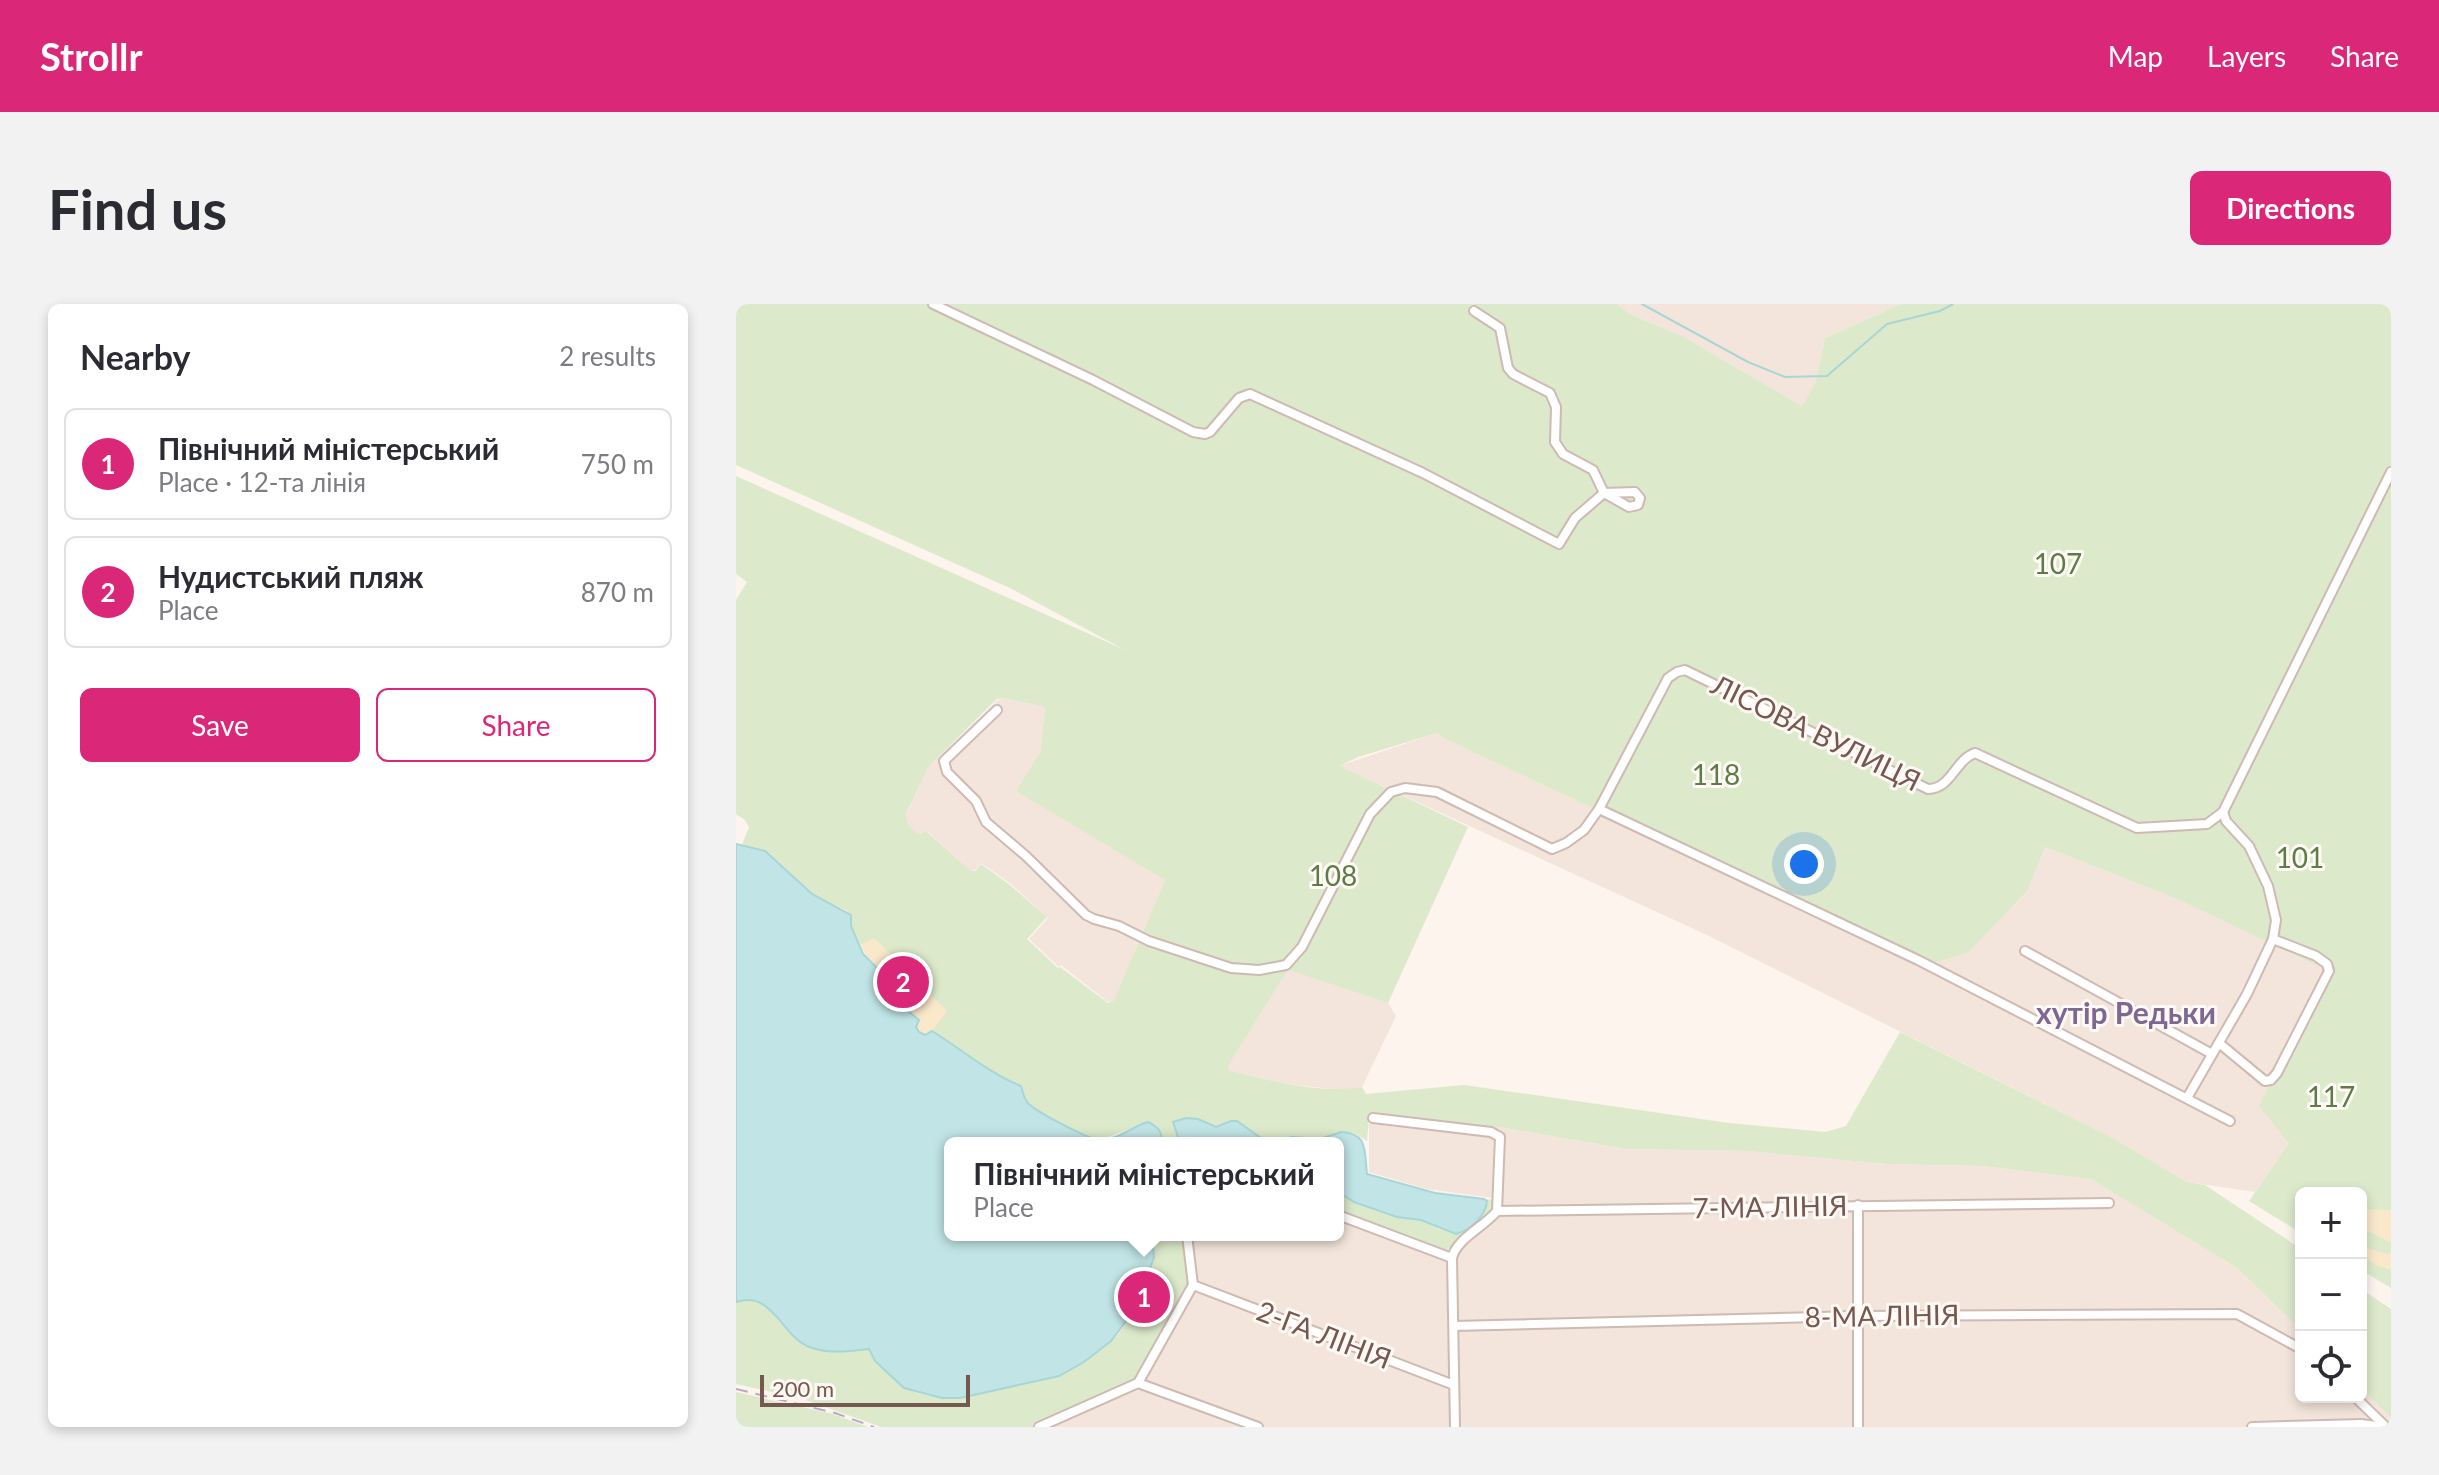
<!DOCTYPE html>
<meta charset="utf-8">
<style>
:root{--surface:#fff;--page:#f2f2f3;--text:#2b2b33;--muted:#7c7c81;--line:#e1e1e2;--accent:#db2777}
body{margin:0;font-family:Lato,sans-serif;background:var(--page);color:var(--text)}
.controls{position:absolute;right:24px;bottom:24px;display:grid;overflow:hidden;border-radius:12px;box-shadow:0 4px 12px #0003}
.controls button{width:72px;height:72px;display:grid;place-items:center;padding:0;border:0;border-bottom:2px solid var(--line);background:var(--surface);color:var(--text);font:40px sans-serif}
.scale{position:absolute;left:24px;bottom:20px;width:210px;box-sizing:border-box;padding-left:8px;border:4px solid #775850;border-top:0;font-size:22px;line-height:28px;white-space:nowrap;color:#775850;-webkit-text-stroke:6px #fef9f4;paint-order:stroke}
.you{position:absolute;left:1068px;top:560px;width:28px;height:28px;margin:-20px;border:6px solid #fff;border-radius:50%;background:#1a73e8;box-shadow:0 0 0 12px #1a73e833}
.badge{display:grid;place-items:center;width:52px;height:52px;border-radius:50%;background:var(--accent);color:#fff;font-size:26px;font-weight:700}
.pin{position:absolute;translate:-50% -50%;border:4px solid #fff;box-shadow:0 2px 8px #0006}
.popup{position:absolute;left:208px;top:833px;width:400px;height:104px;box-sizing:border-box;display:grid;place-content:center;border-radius:12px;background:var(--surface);filter:drop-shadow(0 2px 6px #0005);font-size:26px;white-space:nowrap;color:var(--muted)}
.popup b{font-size:30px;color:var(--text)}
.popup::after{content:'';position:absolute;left:50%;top:100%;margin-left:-16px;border:16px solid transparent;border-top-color:var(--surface)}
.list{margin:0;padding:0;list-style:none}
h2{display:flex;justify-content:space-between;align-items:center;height:104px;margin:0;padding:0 32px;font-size:34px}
h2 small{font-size:26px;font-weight:400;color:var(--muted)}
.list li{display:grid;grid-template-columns:52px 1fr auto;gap:24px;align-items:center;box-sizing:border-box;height:112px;margin:0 16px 16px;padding:0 16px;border:2px solid var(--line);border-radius:12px}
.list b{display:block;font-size:30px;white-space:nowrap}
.list p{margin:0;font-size:26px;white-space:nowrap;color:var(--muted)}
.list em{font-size:26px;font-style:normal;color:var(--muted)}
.actions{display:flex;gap:16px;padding:24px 32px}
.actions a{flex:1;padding:18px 0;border:2px solid var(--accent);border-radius:12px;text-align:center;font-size:28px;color:var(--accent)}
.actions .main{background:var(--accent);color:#fff}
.icon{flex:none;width:44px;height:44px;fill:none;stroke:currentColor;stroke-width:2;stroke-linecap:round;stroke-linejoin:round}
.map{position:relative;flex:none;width:1655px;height:1123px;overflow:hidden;border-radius:12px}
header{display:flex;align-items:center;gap:48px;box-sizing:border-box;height:112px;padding:0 40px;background:var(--accent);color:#fff}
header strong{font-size:38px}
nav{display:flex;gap:44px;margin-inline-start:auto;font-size:28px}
.intro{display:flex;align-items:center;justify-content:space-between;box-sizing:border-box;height:192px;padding:0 48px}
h1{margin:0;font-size:56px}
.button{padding:20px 36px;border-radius:12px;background:var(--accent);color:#fff;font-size:28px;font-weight:700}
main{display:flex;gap:48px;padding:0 48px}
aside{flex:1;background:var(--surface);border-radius:12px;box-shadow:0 4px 12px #0003}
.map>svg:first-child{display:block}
.residential{fill:#f3e5db}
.green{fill:#dceacb;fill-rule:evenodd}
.sand{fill:#f9e8ca}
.water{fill:#c1e5e6;stroke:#a8d6d7;stroke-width:2}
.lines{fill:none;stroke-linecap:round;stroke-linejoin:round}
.stream{stroke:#a8d6d7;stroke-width:2}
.minor-casing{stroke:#cebab2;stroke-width:12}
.minor{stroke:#fff;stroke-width:8}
.rail{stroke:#b6aac7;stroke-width:2;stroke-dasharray:12 8;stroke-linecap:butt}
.labels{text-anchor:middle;stroke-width:6;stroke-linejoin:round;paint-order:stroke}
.park-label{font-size:28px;fill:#5e7c48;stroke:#fef9f4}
.street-label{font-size:28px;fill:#775850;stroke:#fef9f4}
.neighbourhood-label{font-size:30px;font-weight:bold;fill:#7e6892;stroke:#fef9f4}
</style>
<header>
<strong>Strollr</strong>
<nav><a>Map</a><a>Layers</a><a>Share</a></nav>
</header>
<div class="intro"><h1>Find us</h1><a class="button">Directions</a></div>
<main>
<aside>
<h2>Nearby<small>2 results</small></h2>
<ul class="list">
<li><span class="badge">1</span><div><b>Північний міністерський</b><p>Place · 12-та лінія</p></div><em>750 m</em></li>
<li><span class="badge">2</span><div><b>Нудистський пляж</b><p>Place</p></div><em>870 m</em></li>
</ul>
<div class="actions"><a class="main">Save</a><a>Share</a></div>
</aside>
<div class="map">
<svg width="1655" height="1123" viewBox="0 0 1655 1123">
<rect width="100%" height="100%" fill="#fcf4ed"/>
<g class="residential">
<path d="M 881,0 L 1165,0 L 1089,34 L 1080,77 L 1066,102 L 948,33 L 894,10 Z"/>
<path d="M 268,394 L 309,403 L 304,449 L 429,576 L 378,696 L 372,698 L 325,661 L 323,663 L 293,635 L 312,614 L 275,580 L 245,559 L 239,566 L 234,566 L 191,527 L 185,530 L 176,526 L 171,517 L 170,511 L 193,462 L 262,396 Z"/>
<path d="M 701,429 L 709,435 L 1192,661 L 1234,647 L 1292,586 L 1309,543 L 1441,595 L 1590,666 L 1553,839 L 1519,888 L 1451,878 L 1377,834 L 971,631 L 603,462 Z"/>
<path d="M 552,666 L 652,699 L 660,712 L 626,783 L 607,786 L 549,780 L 493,766 L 492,762 Z"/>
<path d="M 633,813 L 769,824 L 891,845 L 1011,847 L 1151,860 L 1247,862 L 1355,875 L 1501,964 L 1565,1026 L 1565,1093 L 1625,1093 L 1625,1084 L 1655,1114 L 1655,1123 L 313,1123 L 405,1083 L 459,979 L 454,931 L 602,931 L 602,915 L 715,958 L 721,945 L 762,913 L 764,895 L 691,885 L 633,868 Z"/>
</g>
<g class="green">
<path d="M 0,0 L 881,0 L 894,10 L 948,33 L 1066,102 L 1080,77 L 1089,34 L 1165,0 L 1655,0 L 1655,984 L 1625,966 L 1625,889 L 1565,889 L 1565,929 L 1513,897 L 1553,839 L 1523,802 L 1590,666 L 1441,595 L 1309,543 L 1292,586 L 1233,648 L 1192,661 L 709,435 L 701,429 L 622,453 L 604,462 L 732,523 L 652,699 L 552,666 L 492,762 L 493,766 C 536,777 582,790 626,783 L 630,790 L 728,781 L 993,819 L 1090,828 L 1110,822 L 1164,728 L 1377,834 L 1451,878 L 1469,881 L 1565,945 L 1565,1026 L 1501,964 L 1355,875 L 1247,862 L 1151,860 L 1011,847 L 891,845 L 769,824 L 633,813 L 631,837 L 618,829 L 605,828 L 584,835 L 555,833 L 549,839 L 532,839 L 501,817 L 480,823 L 462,815 L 437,818 L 444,839 L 426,839 L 421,822 L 412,818 L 364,836 L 310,814 L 288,794 L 285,782 C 253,768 226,745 196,727 L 210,707 L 139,635 L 125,641 L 115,622 L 116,615 L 111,607 L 76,590 L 29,547 L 6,541 L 13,523 L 9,516 L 0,510 L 0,296 L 11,278 L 0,270 L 0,172 L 389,346 L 276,285 L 0,161 ZM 268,394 L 309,403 L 304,449 L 280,487 L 429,576 L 378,696 L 372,699 L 324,663 L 322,664 L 291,635 L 311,613 L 274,581 L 245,560 L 239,567 L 234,566 L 190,527 L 185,530 C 175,526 171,521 170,510 L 193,462 L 261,395 Z"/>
<path d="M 602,888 C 625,904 653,909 680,915 C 697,919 710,933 728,926 C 741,922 746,909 751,897 L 748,895 L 759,896 C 756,919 729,933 711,946 L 706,947 L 602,908 Z"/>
<path d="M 416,931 L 445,931 L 453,980 L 399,1077 L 299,1123 L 145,1123 L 67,1095 L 0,1080 L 0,998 C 38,986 50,1034 78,1044 C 96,1051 114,1047 133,1045 L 139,1057 L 150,1068 L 181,1089 L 206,1094 L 224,1094 L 381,1032 L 400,1004 L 410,978 L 418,953 Z"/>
<path d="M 1625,985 L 1655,1005 L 1655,1114 L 1625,1084 Z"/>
<path d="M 0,1088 L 97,1110 L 132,1123 L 0,1123 Z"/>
</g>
<g class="sand">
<path d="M 138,634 L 211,707 L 196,727 L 190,731 L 183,728 L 180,723 L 183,716 C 171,705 128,654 125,641 Z"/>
<path d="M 1628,905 L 1655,906 L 1655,939 L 1625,923 L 1625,908 Z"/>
<path d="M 1625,942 L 1652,950 L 1655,948 L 1655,966 L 1639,961 L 1625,950 Z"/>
</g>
<g class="water">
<path d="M 0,540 L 29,547 L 76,590 L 115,611 L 115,622 L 127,650 L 146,669 L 172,707 L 183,716 L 180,723 L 183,728 L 189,731 L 196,727 C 225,745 253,769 285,782 C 287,788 287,793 292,799 C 300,808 352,835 364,836 C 380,837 397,822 412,818 C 422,823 426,827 426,839 L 214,839 L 214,931 L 416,931 L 418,953 L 400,1004 L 375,1037 L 348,1058 L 323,1072 L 224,1094 L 206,1094 L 168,1084 L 139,1057 L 133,1045 C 112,1047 92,1051 71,1042 C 45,1030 36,986 0,998 Z"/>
<path d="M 450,814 L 462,815 L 480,823 L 495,817 L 501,817 L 532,839 L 444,839 L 437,818 Z"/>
<path d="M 605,828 C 633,829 628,848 631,870 L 699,889 L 748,895 L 751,897 C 750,912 734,926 720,930 L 685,916 L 661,913 L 618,898 L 602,888 L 602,839 L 549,839 L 555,833 L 584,835 Z"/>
</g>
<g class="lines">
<path class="stream" d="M 906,0 L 1012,58 L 1049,73 L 1091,72 L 1151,20 L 1204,7 L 1217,0"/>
<defs>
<g id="minor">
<path d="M 197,0 L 357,76 L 457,128 L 469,130 L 474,128 L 503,94 L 514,90 L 687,169 L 823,240 L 839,214 L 868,189 L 893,203 L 902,201 L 904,194 L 899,188 L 868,189 L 857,166 L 827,150 L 819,138 L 820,103 L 814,89 L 777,70 L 772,64 L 764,24 L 738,7"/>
<path d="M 261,406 L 208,457 L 211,468 L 240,497 L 250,518 L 290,552 L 350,611 L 358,615 L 383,622 L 413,637 L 495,664 L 523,666 L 550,661 L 566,643 L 634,510 L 655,488 L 669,484 L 701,488 L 816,545 L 830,539 L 848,526 L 863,505 L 932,374 L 941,368 L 949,366 L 1192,485 C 1215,485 1219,456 1239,449 L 1401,524 L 1471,520 L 1487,508 L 1655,168"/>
<path d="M 863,505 L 1182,656 L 1494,817"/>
<path d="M 1289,647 L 1476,750"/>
<path d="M 1483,739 L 1529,777 L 1535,776 L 1541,769 L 1593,667 L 1591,660 L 1580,652 L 1537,635"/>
<path d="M 1451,794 L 1511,690 L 1537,635 L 1540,616 L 1532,582 L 1513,542 L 1490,517 L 1487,508"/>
<path d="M 637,814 L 755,828 L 764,833 L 761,907"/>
<path d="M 1122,901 L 1122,1123"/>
<path d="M 602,911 L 716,954"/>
<path d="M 457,981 L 718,1081"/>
<path d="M 718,1022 L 1123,1012 L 1501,1010 L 1565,1045"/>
<path d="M 402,1079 L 522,1123"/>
<path d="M 1619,1093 L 1649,1122"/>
<path d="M 303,1123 L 402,1079 L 457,981 L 451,931"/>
<path d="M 719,1123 L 716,954 C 721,934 748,923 761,907 L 1373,899"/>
<path d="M 1516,1123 L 1625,1120 L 1648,1123"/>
</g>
</defs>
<use href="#minor" class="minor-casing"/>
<use href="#minor" class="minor"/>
<path class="rail" d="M 0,1085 L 99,1109 L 138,1123"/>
</g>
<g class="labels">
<g class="park-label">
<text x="1322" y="270">107</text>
<text x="980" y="481">118</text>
<text x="1564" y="564">101</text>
<text x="597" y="582">108</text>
<text x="1595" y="803">117</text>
</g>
<g class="street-label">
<text transform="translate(1080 429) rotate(26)" y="10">ЛІСОВА ВУЛИЦЯ</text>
<text transform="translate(1034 903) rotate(-1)" y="10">7-МА ЛІНІЯ</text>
<text transform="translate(1146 1012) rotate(-1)" y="10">8-МА ЛІНІЯ</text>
<text transform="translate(588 1031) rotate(21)" y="10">2-ГА ЛІНІЯ</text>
</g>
<g class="neighbourhood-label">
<text x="1390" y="720">хутір Редьки</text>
</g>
</g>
</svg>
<div class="controls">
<button>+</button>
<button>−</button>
<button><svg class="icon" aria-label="locate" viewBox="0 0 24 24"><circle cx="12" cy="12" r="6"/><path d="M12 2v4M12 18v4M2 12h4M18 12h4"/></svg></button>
</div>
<div class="scale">200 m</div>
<div class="you"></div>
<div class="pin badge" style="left:408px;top:993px">1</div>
<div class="popup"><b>Північний міністерський</b>Place</div>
<div class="pin badge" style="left:167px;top:678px">2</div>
</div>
</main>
